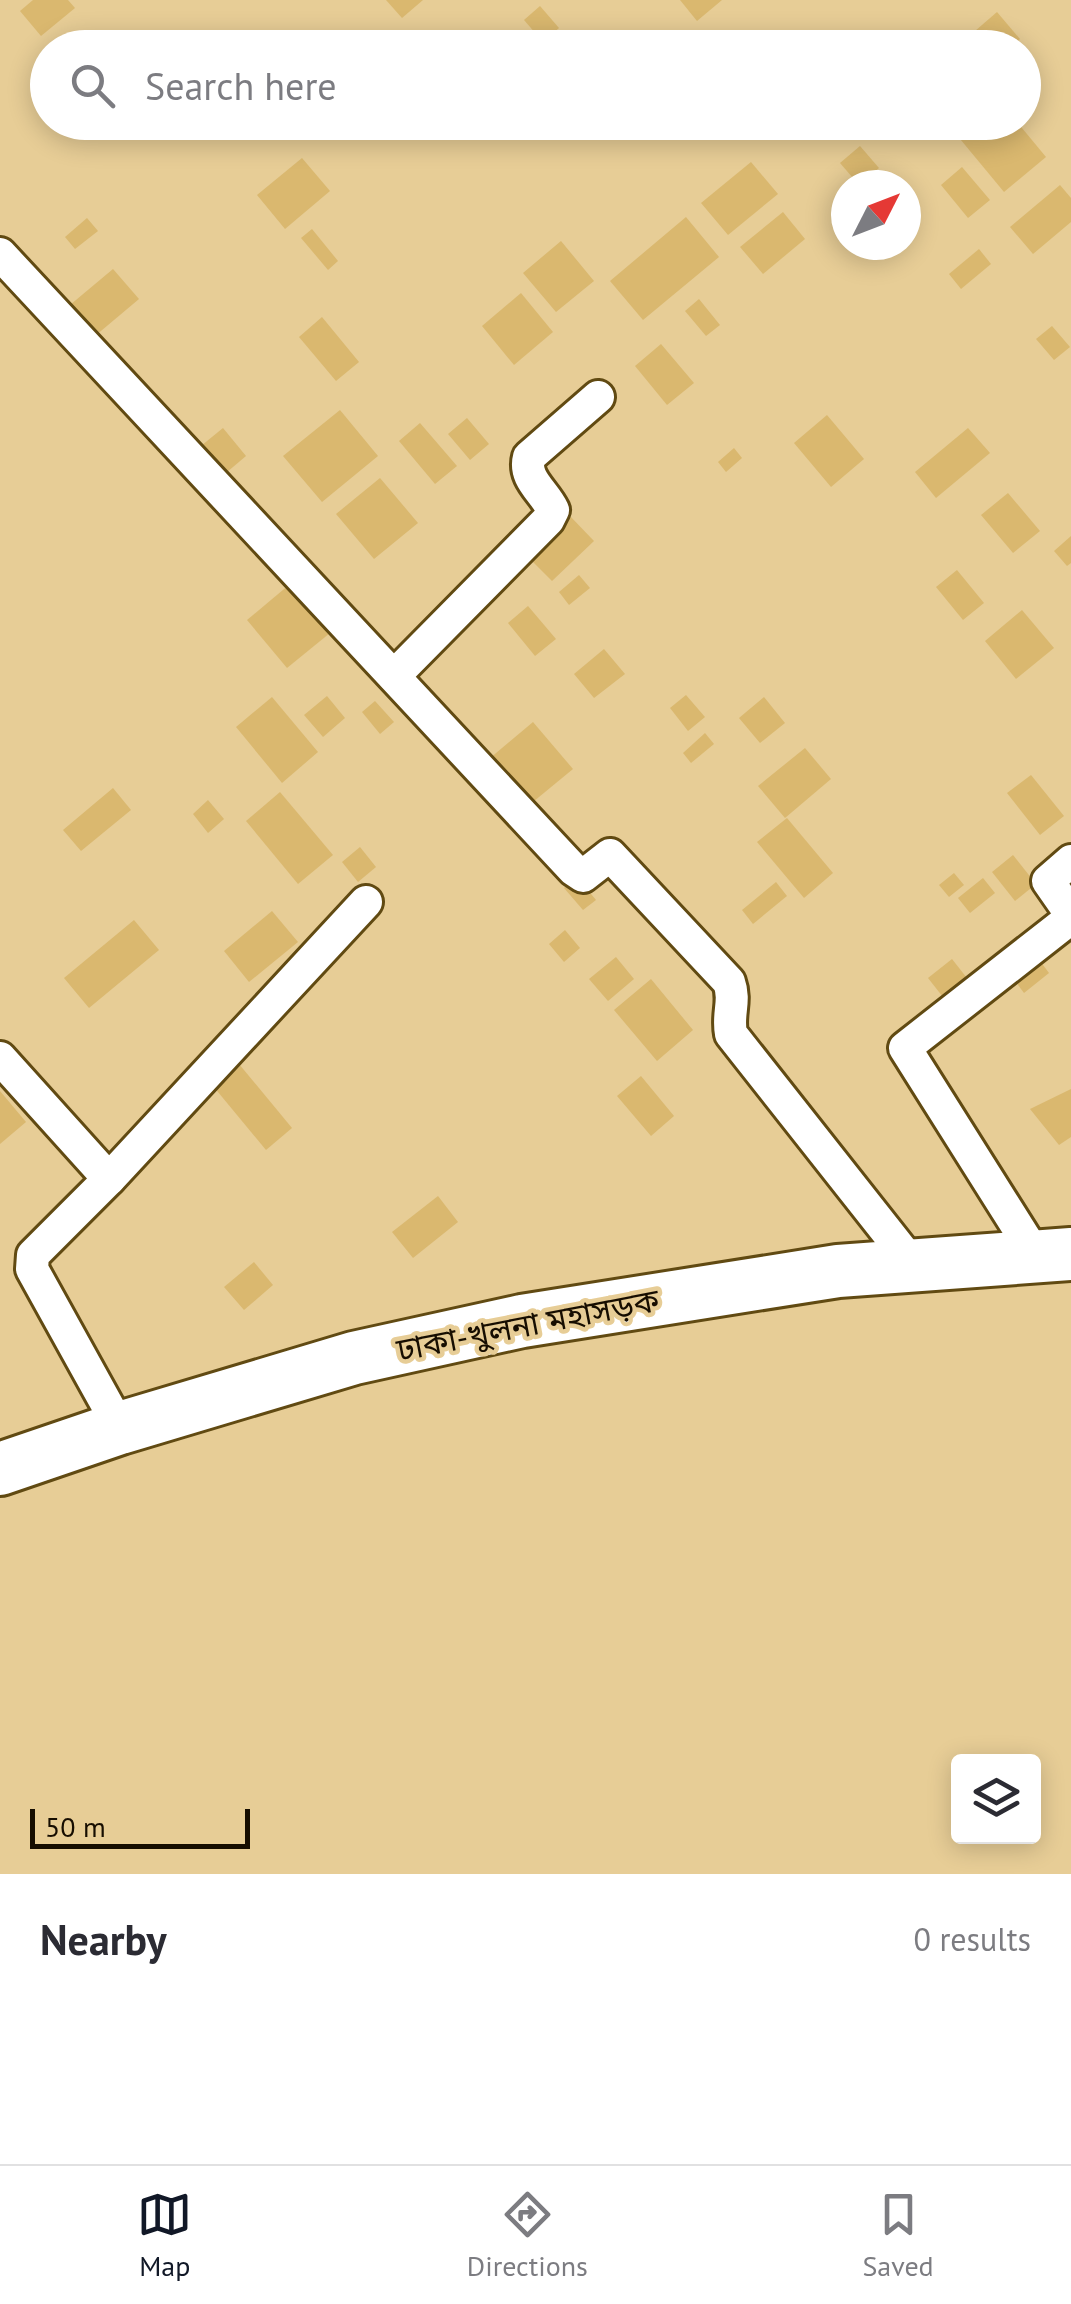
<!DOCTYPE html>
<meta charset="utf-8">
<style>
:root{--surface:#fff;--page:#f7f7f7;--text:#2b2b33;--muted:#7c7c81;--line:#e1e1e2;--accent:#111827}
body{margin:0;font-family:"PT Sans","Noto Sans Bengali",sans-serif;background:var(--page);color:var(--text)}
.controls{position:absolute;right:30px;bottom:30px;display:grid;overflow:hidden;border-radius:10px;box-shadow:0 5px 25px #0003}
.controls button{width:90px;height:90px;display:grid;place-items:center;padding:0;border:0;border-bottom:2px solid var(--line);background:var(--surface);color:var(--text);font:50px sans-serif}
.compass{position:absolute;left:831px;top:170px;width:90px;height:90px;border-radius:50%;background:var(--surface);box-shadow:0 5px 25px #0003;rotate:48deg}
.scale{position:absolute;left:30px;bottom:25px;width:220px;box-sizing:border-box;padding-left:10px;border:5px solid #160d00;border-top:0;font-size:28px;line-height:35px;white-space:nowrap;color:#160d00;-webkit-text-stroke:8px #e7cd96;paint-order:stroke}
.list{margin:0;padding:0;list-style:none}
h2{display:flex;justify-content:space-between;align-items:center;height:130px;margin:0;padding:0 40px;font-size:42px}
h2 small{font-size:32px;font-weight:400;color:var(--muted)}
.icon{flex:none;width:55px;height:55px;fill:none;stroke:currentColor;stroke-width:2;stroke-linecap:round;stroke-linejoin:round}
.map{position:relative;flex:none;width:1071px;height:1874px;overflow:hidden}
.search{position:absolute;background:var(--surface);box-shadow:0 5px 25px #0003;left:30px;right:30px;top:30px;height:110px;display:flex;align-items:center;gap:25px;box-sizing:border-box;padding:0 35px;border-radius:55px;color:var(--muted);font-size:38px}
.sheet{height:290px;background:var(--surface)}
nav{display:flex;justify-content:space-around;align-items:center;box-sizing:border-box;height:140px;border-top:2px solid var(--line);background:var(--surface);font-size:28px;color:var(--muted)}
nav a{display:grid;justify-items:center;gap:5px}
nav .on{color:var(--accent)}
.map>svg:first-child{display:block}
.building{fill:#dab86f}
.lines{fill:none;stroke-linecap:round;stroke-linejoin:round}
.minor-casing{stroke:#614a12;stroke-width:38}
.trunk-casing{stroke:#614a12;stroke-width:58}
.minor{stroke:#fff;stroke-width:32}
.trunk{stroke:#fff;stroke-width:52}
.labels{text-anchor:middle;stroke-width:9;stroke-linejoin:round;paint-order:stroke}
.street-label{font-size:32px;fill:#160d00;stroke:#e7cd96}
</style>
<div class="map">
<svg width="1071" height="1874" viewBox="0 0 1071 1874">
<rect width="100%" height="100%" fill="#e7cd96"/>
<g class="building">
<path d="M 33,0 L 68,0 L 75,8 L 41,36 L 20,11 Z"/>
<path d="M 386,0 L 423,0 L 402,18 Z"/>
<path d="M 680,0 L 722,0 L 697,21 Z"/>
<path d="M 540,6 L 559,28 L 543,42 L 524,20 Z"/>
<path d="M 997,12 L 1020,39 L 1010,48 L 989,48 L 975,31 Z"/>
<path d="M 946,122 L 1017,122 L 1046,157 L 1004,192 Z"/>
<path d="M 860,146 L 879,168 L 859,185 L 840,163 Z"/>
<path d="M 302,158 L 330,191 L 285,229 L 257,195 Z"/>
<path d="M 751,162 L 778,194 L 728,235 L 701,203 Z"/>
<path d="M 962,167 L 990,200 L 968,218 L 941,185 Z"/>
<path d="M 1060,185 L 1071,198 L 1071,222 L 1033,254 L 1010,227 Z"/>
<path d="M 783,212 L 805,239 L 763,274 L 740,247 Z"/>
<path d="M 686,217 L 719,257 L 643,320 L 610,281 Z"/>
<path d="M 87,218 L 98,231 L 75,249 L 65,237 Z"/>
<path d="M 312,229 L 338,261 L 328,270 L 301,238 Z"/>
<path d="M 561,241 L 594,281 L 556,312 L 523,273 Z"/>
<path d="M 979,249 L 991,264 L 961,289 L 949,274 Z"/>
<path d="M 113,269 L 139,299 L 95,336 L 70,305 Z"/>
<path d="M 521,293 L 553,332 L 514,365 L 482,326 Z"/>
<path d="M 699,299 L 720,325 L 706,336 L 685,311 Z"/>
<path d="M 322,317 L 359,362 L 336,381 L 299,337 Z"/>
<path d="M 1052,326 L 1070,347 L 1054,360 L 1036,339 Z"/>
<path d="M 661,344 L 694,383 L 667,405 L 635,366 Z"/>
<path d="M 340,410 L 378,456 L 322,502 L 283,456 Z"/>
<path d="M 827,415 L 864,459 L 831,487 L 794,443 Z"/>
<path d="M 467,418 L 489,444 L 470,460 L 448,434 Z"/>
<path d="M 420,423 L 457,466 L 435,484 L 399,441 Z"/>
<path d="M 223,428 L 246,456 L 220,478 L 196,450 Z"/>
<path d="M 968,428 L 990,453 L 936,498 L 915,472 Z"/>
<path d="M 734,448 L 742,458 L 726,472 L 718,462 Z"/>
<path d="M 380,478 L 418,523 L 374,559 L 336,514 Z"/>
<path d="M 1008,493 L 1040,531 L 1013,553 L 981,515 Z"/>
<path d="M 568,514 L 594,541 L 552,581 L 526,555 Z"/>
<path d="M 1071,536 L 1071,563 L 1067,566 L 1054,551 Z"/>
<path d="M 957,570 L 984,603 L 963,620 L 936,587 Z"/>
<path d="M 579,575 L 590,588 L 569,605 L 559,592 Z"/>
<path d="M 290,584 L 330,633 L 287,668 L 247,620 Z"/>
<path d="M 528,606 L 556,639 L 535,656 L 508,623 Z"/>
<path d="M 1022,610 L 1054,648 L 1016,679 L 985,641 Z"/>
<path d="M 604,649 L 625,674 L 594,698 L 574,674 Z"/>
<path d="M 686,695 L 705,717 L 688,731 L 670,708 Z"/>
<path d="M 327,696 L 345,718 L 323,737 L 304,715 Z"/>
<path d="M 272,697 L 318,752 L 282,783 L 236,727 Z"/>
<path d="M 764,697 L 785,723 L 760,743 L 739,718 Z"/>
<path d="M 375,701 L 394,722 L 380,734 L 362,712 Z"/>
<path d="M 533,722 L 573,769 L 522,811 L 483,764 Z"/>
<path d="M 705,733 L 714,744 L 691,763 L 683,753 Z"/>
<path d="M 805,748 L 831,779 L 785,818 L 758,786 Z"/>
<path d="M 1031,775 L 1064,816 L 1040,835 L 1007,793 Z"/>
<path d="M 113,788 L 131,810 L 81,851 L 63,830 Z"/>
<path d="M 280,792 L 333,855 L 298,884 L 246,821 Z"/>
<path d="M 208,800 L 224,819 L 208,833 L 193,814 Z"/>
<path d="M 787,818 L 833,873 L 804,898 L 757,842 Z"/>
<path d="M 360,847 L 376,867 L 358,882 L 342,862 Z"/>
<path d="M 1013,855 L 1036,884 L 1015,901 L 992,872 Z"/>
<path d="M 954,873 L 964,885 L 949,897 L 939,885 Z"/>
<path d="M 577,877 L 596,900 L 583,910 L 564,888 Z"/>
<path d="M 983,878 L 995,893 L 970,913 L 958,898 Z"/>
<path d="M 776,882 L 787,896 L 753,924 L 742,910 Z"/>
<path d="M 272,911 L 298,942 L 249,982 L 224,951 Z"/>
<path d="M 134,920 L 159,950 L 89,1008 L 64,978 Z"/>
<path d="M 565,930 L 580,948 L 564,962 L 549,944 Z"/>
<path d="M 616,957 L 634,979 L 608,1001 L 589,979 Z"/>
<path d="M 1037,957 L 1049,973 L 1024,993 L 1012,977 Z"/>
<path d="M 952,959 L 974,987 L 950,1006 L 928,978 Z"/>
<path d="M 651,979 L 693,1030 L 657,1061 L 614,1010 Z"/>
<path d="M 239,1064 L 292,1128 L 266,1150 L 213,1086 Z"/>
<path d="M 641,1076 L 674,1116 L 651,1136 L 617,1096 Z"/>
<path d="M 1071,1089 L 1071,1137 L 1059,1145 L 1030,1109 Z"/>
<path d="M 0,1091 L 26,1122 L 0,1144 Z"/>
<path d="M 438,1196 L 458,1222 L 413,1258 L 392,1232 Z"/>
<path d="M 254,1262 L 273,1285 L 244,1310 L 224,1287 Z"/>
</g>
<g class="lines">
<defs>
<g id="minor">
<path d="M 0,254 L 574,870 L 583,876 L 610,855 L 729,982 C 736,1002 727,1013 731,1034 L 914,1266"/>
<path d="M 394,676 L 548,520 L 553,510 C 544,491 523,479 529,457 L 598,397"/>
<path d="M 1071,861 L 1048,881 L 1071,914"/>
<path d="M 0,1058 L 109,1179"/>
<path d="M 1036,1256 L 905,1048 L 1071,918"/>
<path d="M 120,1428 L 32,1269 L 33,1255 L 109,1179 L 366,902"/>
</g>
<path id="trunk" d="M 0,1469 L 120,1428 L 354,1358 L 522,1321 L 838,1271 L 1071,1254"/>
</defs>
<use href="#minor" class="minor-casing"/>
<use href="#trunk" class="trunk-casing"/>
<use href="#minor" class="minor"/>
<use href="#trunk" class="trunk"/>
</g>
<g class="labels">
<g class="street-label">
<text transform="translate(528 1325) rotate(-11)" y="11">ঢাকা-খুলনা মহাসড়ক</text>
</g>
</g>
</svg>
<div class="controls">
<button><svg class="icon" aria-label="layers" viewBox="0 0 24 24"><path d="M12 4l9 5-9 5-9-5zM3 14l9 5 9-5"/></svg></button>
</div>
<svg class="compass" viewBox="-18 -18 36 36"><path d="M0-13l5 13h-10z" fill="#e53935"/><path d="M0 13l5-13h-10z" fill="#7c7c81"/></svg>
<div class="scale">50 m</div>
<div class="search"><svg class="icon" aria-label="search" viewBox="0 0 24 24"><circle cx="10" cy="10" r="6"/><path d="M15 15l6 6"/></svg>Search here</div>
</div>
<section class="sheet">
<h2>Nearby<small>0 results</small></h2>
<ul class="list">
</ul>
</section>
<nav>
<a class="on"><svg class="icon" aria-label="map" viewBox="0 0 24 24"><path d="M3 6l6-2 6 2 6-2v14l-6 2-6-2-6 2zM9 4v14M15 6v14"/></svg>Map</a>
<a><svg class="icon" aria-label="directions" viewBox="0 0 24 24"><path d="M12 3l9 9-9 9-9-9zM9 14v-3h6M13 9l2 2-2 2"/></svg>Directions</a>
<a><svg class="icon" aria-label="saved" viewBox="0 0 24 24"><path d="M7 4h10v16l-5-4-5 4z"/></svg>Saved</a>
</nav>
